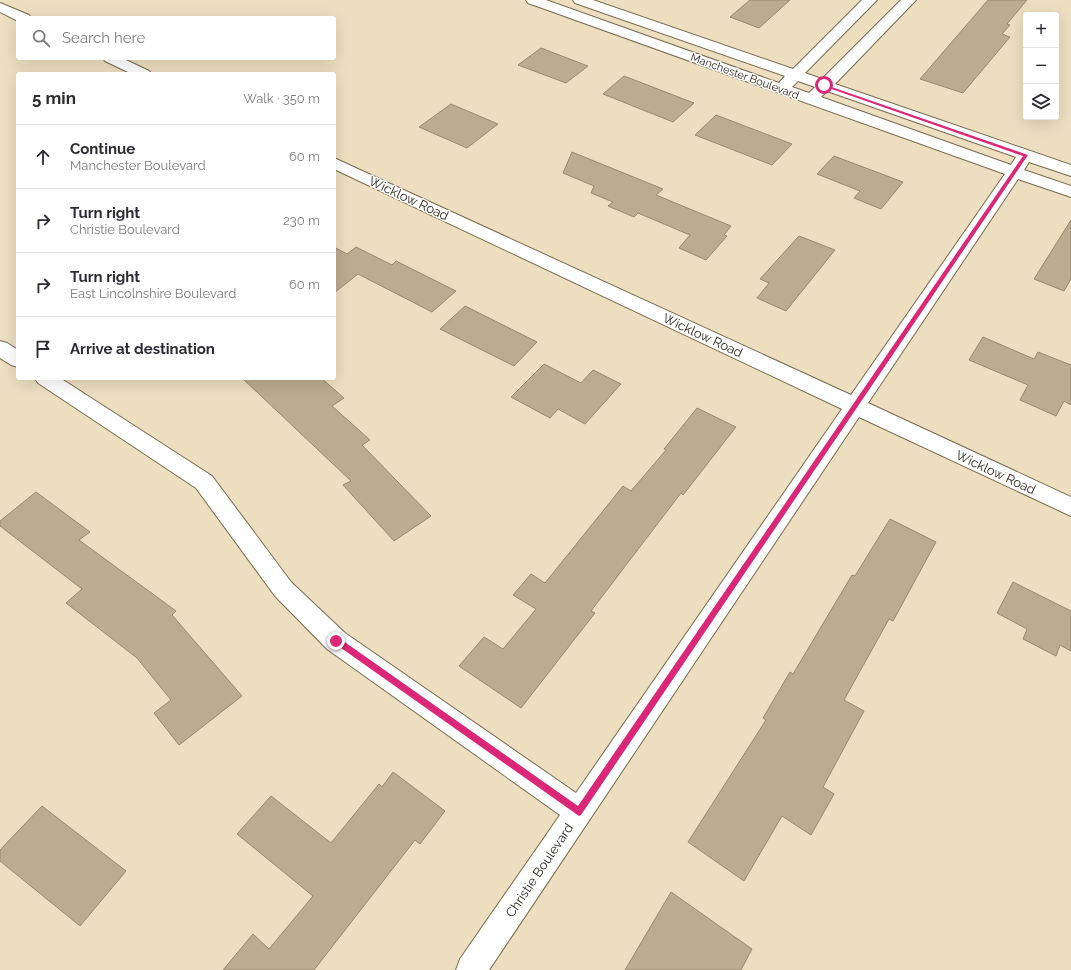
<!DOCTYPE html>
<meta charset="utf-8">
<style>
:root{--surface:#fff;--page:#f2f2f3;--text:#2b2b33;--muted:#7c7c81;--line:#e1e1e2}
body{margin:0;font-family:Raleway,sans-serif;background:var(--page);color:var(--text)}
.controls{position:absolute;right:12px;top:12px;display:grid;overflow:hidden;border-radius:4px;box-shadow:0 4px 16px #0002}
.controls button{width:36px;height:36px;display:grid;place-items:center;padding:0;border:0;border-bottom:1px solid var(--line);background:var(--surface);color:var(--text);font:20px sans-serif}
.stop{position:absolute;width:12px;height:12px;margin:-9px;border:3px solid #db2777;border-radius:50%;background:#fff}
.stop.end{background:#db2777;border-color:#fff;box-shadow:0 1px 4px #0008}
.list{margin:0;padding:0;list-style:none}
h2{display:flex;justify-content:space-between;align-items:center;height:52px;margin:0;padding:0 16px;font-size:17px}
h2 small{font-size:13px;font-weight:400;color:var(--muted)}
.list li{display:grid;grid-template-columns:26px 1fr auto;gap:12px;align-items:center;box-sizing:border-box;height:64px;padding:0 16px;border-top:1px solid var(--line)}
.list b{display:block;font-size:15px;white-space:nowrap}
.list p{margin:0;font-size:13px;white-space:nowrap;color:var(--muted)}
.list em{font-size:13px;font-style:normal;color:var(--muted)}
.icon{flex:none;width:22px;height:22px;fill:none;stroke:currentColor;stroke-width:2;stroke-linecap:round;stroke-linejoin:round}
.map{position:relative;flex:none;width:1071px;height:970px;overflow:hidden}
.search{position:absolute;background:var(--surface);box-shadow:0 4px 16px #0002;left:16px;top:16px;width:320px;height:44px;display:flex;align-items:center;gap:10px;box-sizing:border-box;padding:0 14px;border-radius:4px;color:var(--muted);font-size:15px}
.panel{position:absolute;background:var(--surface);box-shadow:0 4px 16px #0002;left:16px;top:72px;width:320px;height:308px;border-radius:4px}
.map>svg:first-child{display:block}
.building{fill:#baac8f;stroke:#96896c}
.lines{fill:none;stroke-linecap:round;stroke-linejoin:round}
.street-casing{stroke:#776a4f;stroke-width:2}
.street{fill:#fff;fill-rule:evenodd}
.route{fill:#db2777}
.labels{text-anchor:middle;stroke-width:3;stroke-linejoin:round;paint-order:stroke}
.far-street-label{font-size:11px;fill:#2c271b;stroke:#fff}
.street-label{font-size:13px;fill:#2c271b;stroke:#fff}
</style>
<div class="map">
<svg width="1071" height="970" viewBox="0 0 1071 970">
<rect width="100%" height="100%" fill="#ecdebf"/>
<g class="building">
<path d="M 750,0 L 790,0 L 759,28 L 730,17 Z"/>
<path d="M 988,0 L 1027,0 L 1007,24 L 1010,25 L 1002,34 L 1010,37 L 963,93 L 920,79 Z"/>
<path d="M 541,48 L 588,66 L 566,83 L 518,65 Z"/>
<path d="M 624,76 L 694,103 L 673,122 L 603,94 Z"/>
<path d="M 451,104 L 498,124 L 467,148 L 419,127 Z"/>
<path d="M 716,115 L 792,144 L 772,165 L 695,135 Z"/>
<path d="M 572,152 L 663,189 L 656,195 L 731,226 L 724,235 L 727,236 L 706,260 L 679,248 L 690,235 L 638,213 L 634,217 L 608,206 L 613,202 L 591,193 L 594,186 L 563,173 Z"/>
<path d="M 834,156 L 903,182 L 881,209 L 854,198 L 860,191 L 817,174 Z"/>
<path d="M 1071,220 L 1071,279 L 1064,291 L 1034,279 Z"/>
<path d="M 799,236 L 835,250 L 786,311 L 757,298 L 769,283 L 760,279 Z"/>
<path d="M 334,247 L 347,254 L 356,247 L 392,265 L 396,261 L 456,291 L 432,312 L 358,274 L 334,293 Z"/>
<path d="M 465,306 L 537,342 L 514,366 L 440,329 Z"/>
<path d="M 983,337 L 1034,359 L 1038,352 L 1071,365 L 1071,405 L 1064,401 L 1056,416 L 1020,400 L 1028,385 L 969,360 Z"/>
<path d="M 544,364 L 581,383 L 593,370 L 621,384 L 585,424 L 558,409 L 550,418 L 511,397 Z"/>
<path d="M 242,378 L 321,378 L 344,398 L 332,406 L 370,440 L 362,445 L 431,516 L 394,541 L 343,485 L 351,481 Z"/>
<path d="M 697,408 L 736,427 L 683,495 L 681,493 L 591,611 L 595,613 L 521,708 L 459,666 L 484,637 L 503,649 L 536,609 L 513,595 L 531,574 L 545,583 L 623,486 L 631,491 L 666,450 L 664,449 Z"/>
<path d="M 36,492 L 90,532 L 79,540 L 176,611 L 172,615 L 242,696 L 179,745 L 154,713 L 171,700 L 137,658 L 66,603 L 82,589 L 0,526 L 0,521 Z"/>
<path d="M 890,519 L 936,542 L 893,621 L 889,619 L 844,700 L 864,711 L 823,787 L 834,794 L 811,835 L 782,816 L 744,881 L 688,842 L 766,720 L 763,718 L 790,672 L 793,674 L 852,575 L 855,576 Z"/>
<path d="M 1013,582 L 1071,611 L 1071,651 L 1060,645 L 1056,656 L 1023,639 L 1027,629 L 997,613 Z"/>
<path d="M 393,772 L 445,811 L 420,844 L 415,840 L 314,970 L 223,970 L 253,934 L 269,949 L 313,896 L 237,834 L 271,796 L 331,843 L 379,784 L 382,787 Z"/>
<path d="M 42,806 L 126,871 L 80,926 L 0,861 L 0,850 Z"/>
<path d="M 671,892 L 752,949 L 741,970 L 625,970 Z"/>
</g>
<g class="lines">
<defs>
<g id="street">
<path d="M 526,0 L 546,0 L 779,83 L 785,76 L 575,3 L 573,0 L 593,0 L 793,69 L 862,0 L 877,0 L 805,73 L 822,79 L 901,0 L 916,0 L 835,84 L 1071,165 L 1071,176 L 1029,162 L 1024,170 L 1071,186 L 1071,197 L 1018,179 L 868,403 L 1071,497 L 1071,516 L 859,417 L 489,970 L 456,970 L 460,959 L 560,815 L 327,649 L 275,596 L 196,488 L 38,383 L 35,378 L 60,378 L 212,476 L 291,582 L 345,633 L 576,793 L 842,409 L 334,169 L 334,158 L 851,395 L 1005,174 L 528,3 ZM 798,81 L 815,87 L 809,93 L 792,87 ZM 827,91 L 1016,157 L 1011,165 L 821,97 Z"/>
<path d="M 0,3 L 29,15 L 31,18 L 18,18 L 18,21 L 0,12 Z"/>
<path d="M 103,58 L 122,58 L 149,71 L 152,74 L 132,74 L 105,61 Z"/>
<path d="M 0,341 L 7,343 L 18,350 L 18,367 L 11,365 L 0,358 Z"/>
</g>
</defs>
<use href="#street" class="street-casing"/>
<use href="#street" class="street"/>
</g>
<path class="route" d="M 823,84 L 1028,155 L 581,815 L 579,816 L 334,643 L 332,641 L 336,637 L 339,638 L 578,806 L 1023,156 L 823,86 Z"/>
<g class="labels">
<g class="far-street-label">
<text transform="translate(745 76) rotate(20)" y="4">Manchester Boulevard</text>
</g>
<g class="street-label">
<text transform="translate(409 198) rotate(25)" y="5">Wicklow Road</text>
<text transform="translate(703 335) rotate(25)" y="5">Wicklow Road</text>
<text transform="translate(996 472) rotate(25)" y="5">Wicklow Road</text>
<text transform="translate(539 870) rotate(-56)" y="5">Christie Boulevard</text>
</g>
</g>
</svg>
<div class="controls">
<button>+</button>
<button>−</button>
<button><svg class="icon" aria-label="layers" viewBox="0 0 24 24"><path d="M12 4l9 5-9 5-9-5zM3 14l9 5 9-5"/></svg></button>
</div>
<div class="stop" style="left:824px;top:85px"></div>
<div class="stop end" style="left:336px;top:641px"></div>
<div class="search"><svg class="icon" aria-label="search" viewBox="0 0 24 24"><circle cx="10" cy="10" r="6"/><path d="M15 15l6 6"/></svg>Search here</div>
<section class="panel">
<h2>5 min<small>Walk · 350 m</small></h2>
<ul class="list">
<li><svg class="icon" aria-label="ahead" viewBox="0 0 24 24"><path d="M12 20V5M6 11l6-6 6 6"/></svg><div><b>Continue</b><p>Manchester Boulevard</p></div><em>60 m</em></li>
<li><svg class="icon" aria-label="right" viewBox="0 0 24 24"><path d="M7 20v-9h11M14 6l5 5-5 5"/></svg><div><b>Turn right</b><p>Christie Boulevard</p></div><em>230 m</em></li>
<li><svg class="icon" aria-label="right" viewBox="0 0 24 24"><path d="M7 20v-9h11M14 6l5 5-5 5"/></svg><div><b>Turn right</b><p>East Lincolnshire Boulevard</p></div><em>60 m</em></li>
<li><svg class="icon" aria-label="arrive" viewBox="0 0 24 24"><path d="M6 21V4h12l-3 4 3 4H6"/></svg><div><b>Arrive at destination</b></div></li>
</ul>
</section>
</div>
